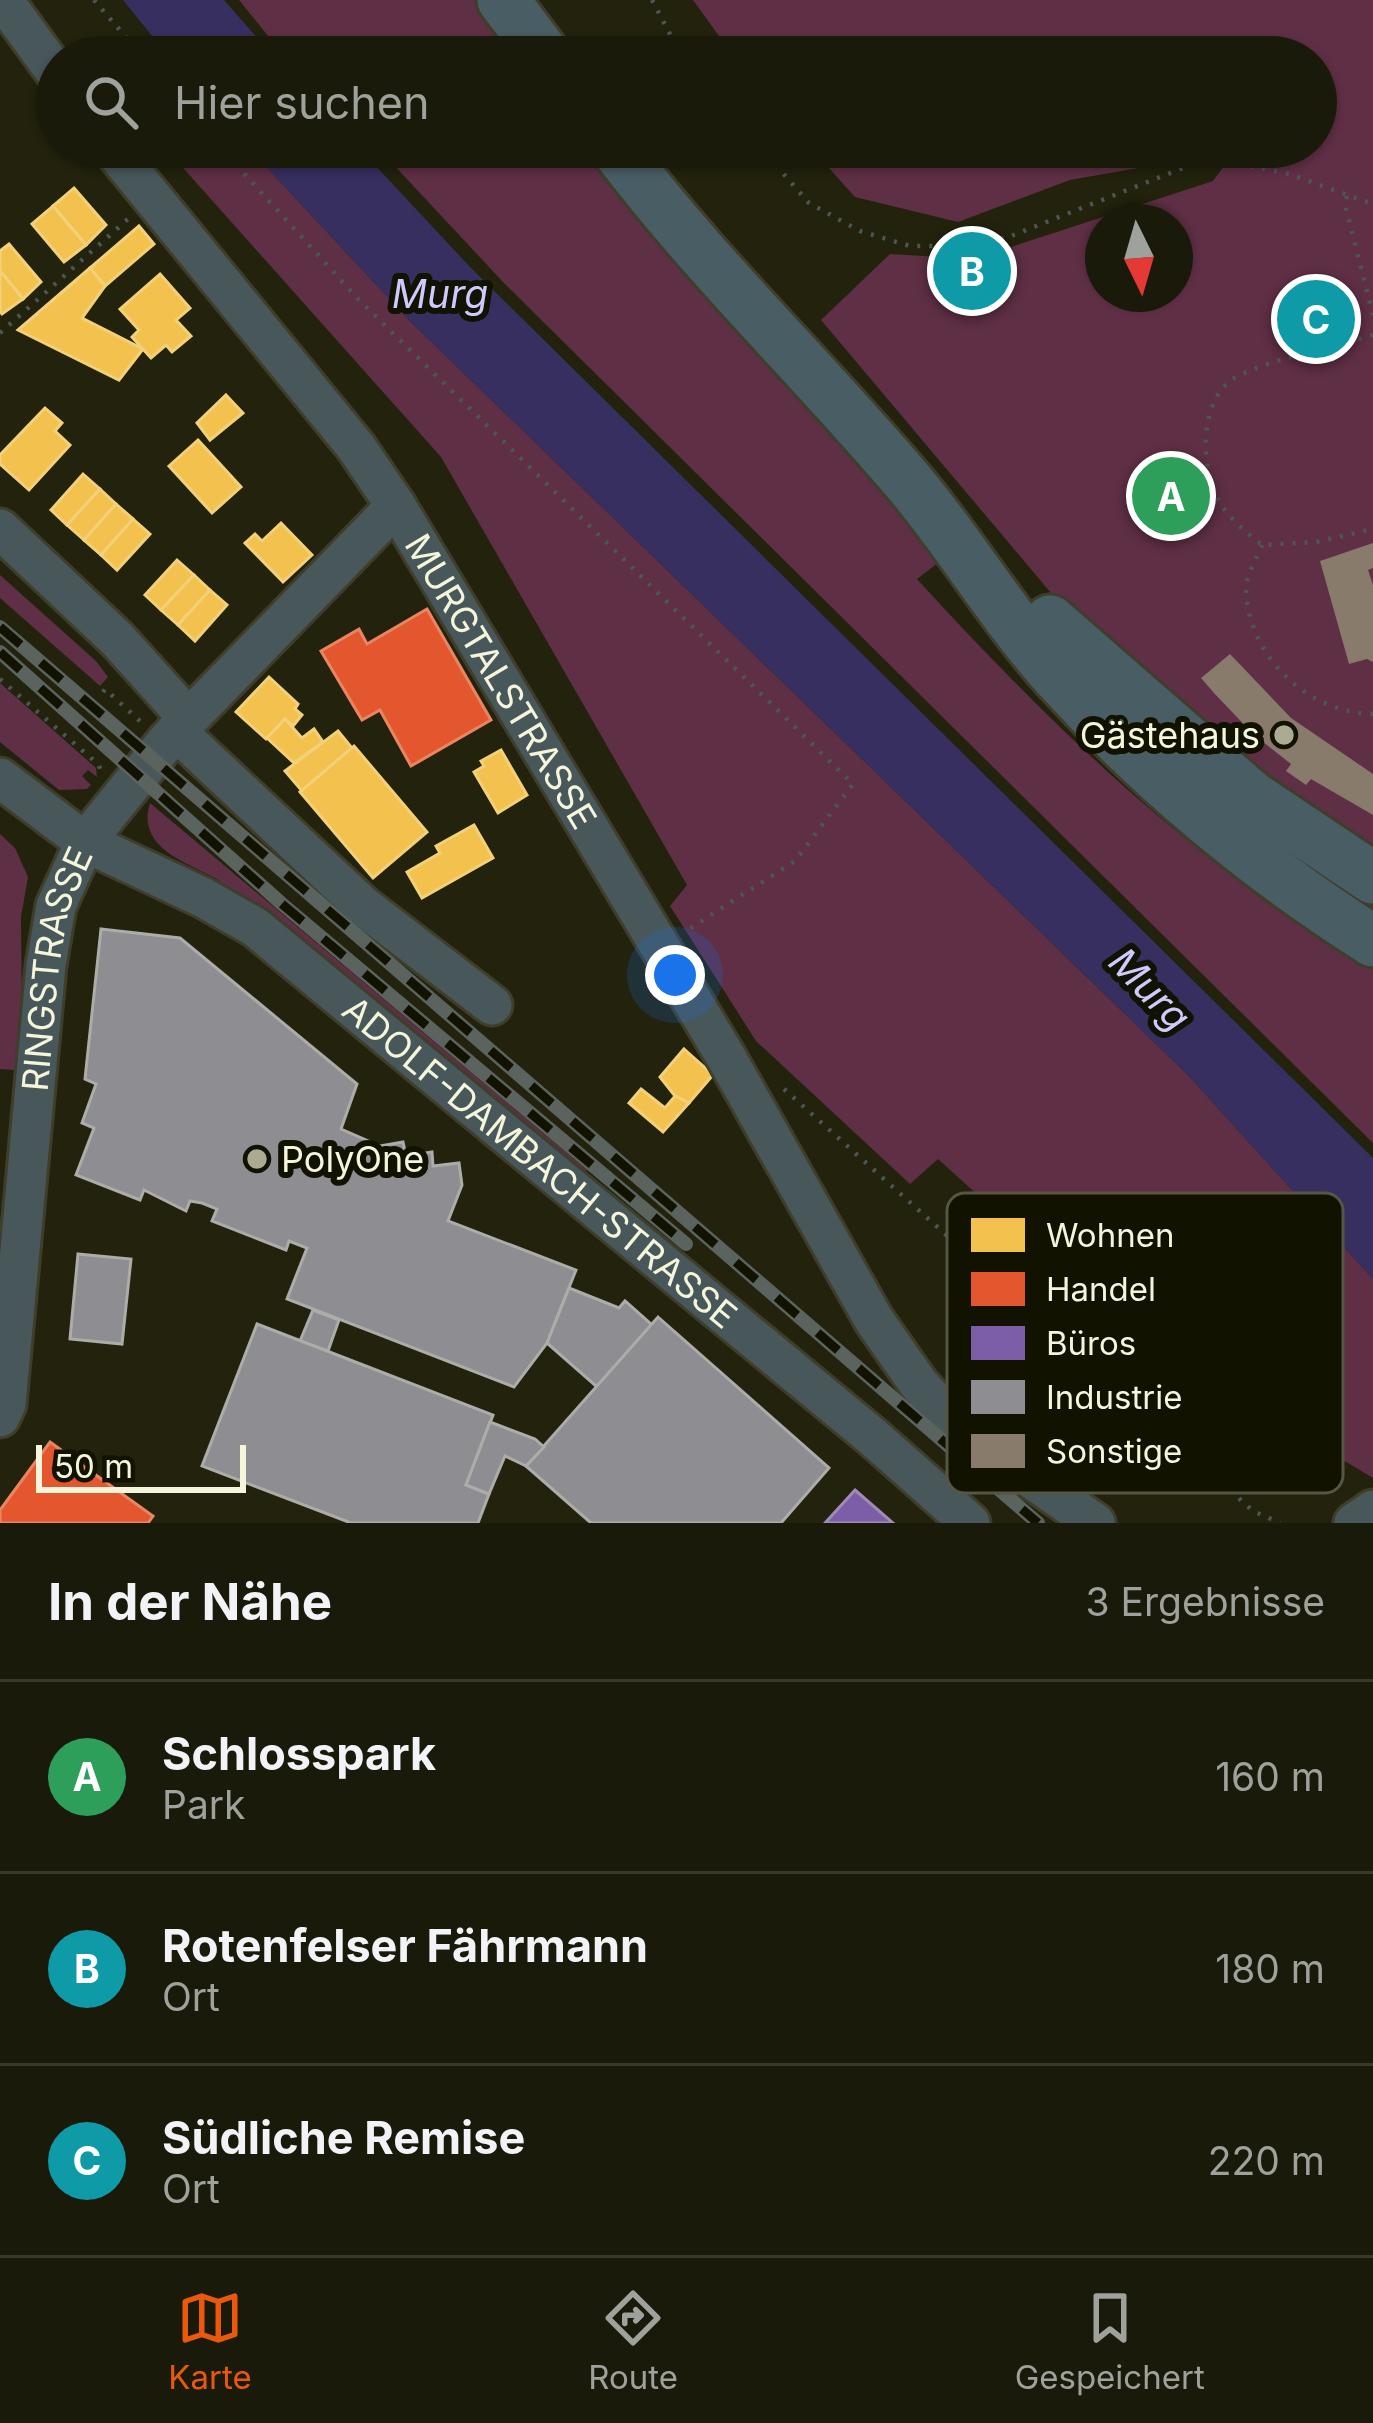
<!DOCTYPE html>
<html lang="de">
<meta charset="utf-8">
<style>
:root{--surface:#1a1a0a;--page:#272718;--text:#f1f3f6;--muted:#9fa19c;--line:#38382b;--accent:#ea580c}
body{margin:0;font-family:Inter,sans-serif;background:var(--page);color:var(--text)}
.compass{position:absolute;left:1085px;top:204px;width:108px;height:108px;border-radius:50%;background:var(--surface);box-shadow:0 3px 9px #0004;rotate:175deg}
.scale{position:absolute;left:36px;bottom:30px;width:210px;box-sizing:border-box;padding-left:12px;border:6px solid #f4f5da;border-top:0;font-size:33px;line-height:42px;white-space:nowrap;color:#f4f5da;-webkit-text-stroke:9px #121201;paint-order:stroke}
.you{position:absolute;left:675px;top:975px;width:42px;height:42px;margin:-30px;border:9px solid #fff;border-radius:50%;background:#1a73e8;box-shadow:0 0 0 18px #1a73e833}
.badge{display:grid;place-items:center;width:78px;height:78px;border-radius:50%;background:var(--accent);color:#fff;font-size:39px;font-weight:700}
.pin{position:absolute;translate:-50% -50%;border:6px solid #fff;box-shadow:0 3px 12px #0006}
.list{margin:0;padding:0;list-style:none}
h2{display:flex;justify-content:space-between;align-items:center;height:156px;margin:0;padding:0 48px;font-size:51px}
h2 small{font-size:39px;font-weight:400;color:var(--muted)}
.list li{display:grid;grid-template-columns:78px 1fr auto;gap:36px;align-items:center;box-sizing:border-box;height:192px;padding:0 48px;border-top:3px solid var(--line)}
.list b{display:block;font-size:45px;white-space:nowrap}
.list p{margin:0;font-size:39px;white-space:nowrap;color:var(--muted)}
.list em{font-size:39px;font-style:normal;color:var(--muted)}
.icon{flex:none;width:66px;height:66px;fill:none;stroke:currentColor;stroke-width:2;stroke-linecap:round;stroke-linejoin:round}
.map{position:relative;flex:none;width:1373px;height:1523px;overflow:hidden}
.search{position:absolute;background:var(--surface);box-shadow:0 3px 9px #0004;left:36px;right:36px;top:36px;height:132px;display:flex;align-items:center;gap:30px;box-sizing:border-box;padding:0 42px;border-radius:66px;color:var(--muted);font-size:45px}
.sheet{height:732px;background:var(--surface)}
nav{display:flex;justify-content:space-around;align-items:center;box-sizing:border-box;height:168px;border-top:3px solid var(--line);background:var(--surface);font-size:33px;color:var(--muted)}
nav a{display:grid;justify-items:center;gap:6px}
nav .on{color:var(--accent)}
.map>svg:first-child{display:block}
.green{fill:#5f2f45;fill-rule:evenodd}
.water{fill:#372f5f}
.homes{fill:#f2c14e;stroke:#f3d178;stroke-width:3}
.shops{fill:#e4572e;stroke:#e98662;stroke-width:3}
.offices{fill:#7b5ea7;stroke:#9f8bb6;stroke-width:3}
.industry{fill:#8d8d92;stroke:#acaca8;stroke-width:3}
.building{fill:#887b6b}
.lines{fill:none;stroke-linecap:round;stroke-linejoin:round}
.minor-casing{stroke:#3e3e2b;stroke-width:45}
.major-casing{stroke:#3e3e2b;stroke-width:57}
.path{stroke:#4c5754;stroke-width:4.5;stroke-dasharray:3 9;stroke-linecap:butt}
.minor{stroke:#48575a;stroke-width:39}
.major{stroke:#495e64;stroke-width:51}
.rail-casing{stroke:#5a635d;stroke-width:14}
.rail{stroke:#121201;stroke-width:9;stroke-dasharray:27;stroke-linecap:butt}
.poi-dot{fill:#aaab92;stroke:#121201;stroke-width:4.5}
.labels{text-anchor:middle;stroke-width:12;stroke-linejoin:round;paint-order:stroke}
.street-label{font-size:36px;fill:#f4f5da;stroke:#121201}
.poi-label{font-size:36px;fill:#f4f5da;stroke:#121201;text-anchor:end}
.water-label{font-size:39px;font-style:italic;fill:#cecaff;stroke:#121201}
.key{fill:#121201;stroke:#565642;stroke-width:3}
.key-label{font-size:33px;fill:#f4f5da}
</style>
<div class="map">
<svg width="1373" height="1523" viewBox="0 0 1373 1523">
<rect width="100%" height="100%" fill="#22220d"/>
<g class="green">
<path d="M 239,0 L 483,0 L 519,49 L 505,51 L 521,51 L 526,57 L 285,57 Z"/>
<path d="M 693,0 L 1373,0 L 1373,861 L 1261,788 L 1062,606 L 821,320 L 890,254 L 974,259 L 1213,181 L 1235,151 L 1070,180 L 958,222 L 855,197 L 810,147 L 1316,147 L 1316,57 L 734,57 ZM 1103,222 L 1175,222 L 1175,294 L 1103,294 Z"/>
<path d="M 173,147 L 248,147 L 410,321 L 1188,1075 L 1373,1279 L 1373,1478 L 1209,1380 L 1153,1354 L 938,1159 L 910,1184 L 756,1041 L 670,906 L 687,885 L 441,457 L 168,151 Z"/>
<path d="M 377,147 L 597,147 L 947,556 L 917,579 C 1012,683 1113,785 1226,870 C 1272,905 1324,936 1373,966 L 1373,1143 L 503,282 Z"/>
<path d="M 0,575 L 96,661 L 108,677 L 100,686 L 0,598 Z"/>
<path d="M 0,683 L 96,768 L 97,777 L 88,770 L 82,776 L 91,785 L 87,789 L 59,790 L 0,742 Z"/>
<path d="M 150,803 L 587,1170 L 584,1174 L 217,879 C 185,862 136,847 150,803 Z"/>
<path d="M 0,834 L 15,848 L 28,877 L 21,917 L 22,1013 L 15,1070 L 0,1069 Z"/>
</g>
<g class="water">
<path d="M 123,0 L 224,0 L 274,57 L 169,57 Z"/>
<path d="M 248,147 L 358,147 L 472,269 L 1373,1158 L 1373,1279 L 1188,1075 L 410,321 Z"/>
</g>
<g class="homes">
<path d="M 74,188 L 106,225 L 86,245 L 53,206 Z"/>
<path d="M 53,206 L 86,245 L 64,262 L 32,224 Z"/>
<path d="M 139,226 L 154,244 L 105,286 L 90,268 Z"/>
<path d="M 9,244 L 41,282 L 23,299 L 0,271 L 0,251 Z"/>
<path d="M 90,268 L 105,286 L 82,318 L 143,349 L 119,380 L 18,330 Z"/>
<path d="M 0,271 L 23,299 L 2,314 L 0,311 Z"/>
<path d="M 160,274 L 190,308 L 176,320 L 191,336 L 172,352 L 166,345 L 151,358 L 132,337 L 139,330 L 120,309 Z"/>
<path d="M 226,395 L 243,413 L 210,440 L 197,423 Z"/>
<path d="M 45,408 L 62,423 L 55,431 L 70,445 L 29,490 L 0,464 L 0,455 Z"/>
<path d="M 198,440 L 241,487 L 212,513 L 169,466 Z"/>
<path d="M 83,474 L 100,489 L 67,525 L 51,510 Z"/>
<path d="M 100,489 L 116,504 L 84,540 L 67,525 Z"/>
<path d="M 116,504 L 133,519 L 101,555 L 84,540 Z"/>
<path d="M 133,519 L 150,534 L 117,570 L 101,555 Z"/>
<path d="M 281,523 L 312,555 L 283,582 L 245,543 L 255,534 L 262,541 Z"/>
<path d="M 177,560 L 194,575 L 161,610 L 145,595 Z"/>
<path d="M 194,575 L 210,590 L 178,625 L 161,610 Z"/>
<path d="M 210,590 L 227,605 L 195,641 L 178,625 Z"/>
<path d="M 269,677 L 298,704 L 295,709 L 302,715 L 293,726 L 285,719 L 266,739 L 236,712 Z"/>
<path d="M 285,719 L 302,738 L 314,729 L 323,742 L 294,763 L 267,738 Z"/>
<path d="M 338,731 L 352,748 L 302,791 L 285,771 Z"/>
<path d="M 354,746 L 427,832 L 373,878 L 300,792 Z"/>
<path d="M 501,750 L 527,795 L 498,813 L 474,772 L 484,766 L 481,761 Z"/>
<path d="M 474,825 L 493,858 L 422,898 L 407,872 L 440,853 L 436,846 Z"/>
<path d="M 684,1049 L 713,1075 L 689,1103 L 675,1096 L 660,1077 Z"/>
<path d="M 641,1089 L 665,1108 L 675,1096 L 689,1103 L 663,1132 L 629,1103 Z"/>
</g>
<g class="shops">
<path d="M 427,609 L 491,720 L 411,766 L 380,710 L 362,720 L 321,651 L 359,629 L 367,644 Z"/>
<path d="M 50,1442 L 153,1516 L 148,1523 L 0,1523 L 0,1510 Z"/>
</g>
<path class="offices" d="M 855,1490 L 893,1523 L 825,1523 Z"/>
<g class="industry">
<path d="M 101,929 L 180,938 L 357,1084 L 341,1129 L 380,1146 L 403,1142 L 406,1156 L 432,1152 L 433,1166 L 459,1163 L 462,1185 L 448,1221 L 576,1270 L 547,1343 L 514,1387 L 287,1299 L 307,1248 L 289,1241 L 286,1250 L 212,1221 L 217,1209 L 202,1203 L 190,1201 L 186,1211 L 144,1190 L 140,1200 L 76,1175 L 94,1128 L 82,1123 L 96,1084 L 85,1079 Z"/>
<path d="M 78,1254 L 131,1259 L 122,1344 L 70,1339 Z"/>
<path d="M 569,1288 L 619,1308 L 625,1301 L 652,1325 L 597,1387 L 547,1343 Z"/>
<path d="M 313,1310 L 339,1320 L 328,1351 L 300,1341 Z"/>
<path d="M 658,1317 L 829,1468 L 781,1523 L 591,1523 L 526,1466 Z"/>
<path d="M 257,1324 L 493,1415 L 466,1485 L 489,1494 L 478,1523 L 351,1523 L 202,1466 Z"/>
<path d="M 490,1422 L 535,1439 L 544,1447 L 526,1466 L 505,1456 L 489,1494 L 466,1485 Z"/>
</g>
<g class="building">
<path d="M 1354,296 L 1360,319 L 1279,342 L 1272,319 Z"/>
<path d="M 1373,543 L 1373,568 L 1368,570 L 1373,585 L 1373,662 L 1367,659 L 1349,664 L 1320,561 Z"/>
<path d="M 1230,654 L 1291,718 L 1373,774 L 1373,815 L 1311,779 L 1306,785 L 1286,771 L 1291,764 L 1253,734 L 1214,693 L 1201,678 Z"/>
</g>
<g class="lines">
<defs>
<g id="minor">
<path d="M 3,0 L 57,74"/>
<path id="s1" d="M 111,147 L 356,447 L 396,506 L 726,1057 L 874,1320 L 918,1383 L 957,1427 L 1095,1523"/>
<path d="M 0,529 L 117,639 L 188,718"/>
<path d="M 176,731 L 363,906 L 492,1005"/>
<path id="s2" d="M 0,778 L 85,842 L 204,898 L 255,927 L 874,1438 L 970,1523"/>
<path id="s3" d="M 0,1417 L 6,1404 L 46,965 L 56,906 L 85,842 L 167,741 L 396,506"/>
<path d="M 1354,1523 L 1373,1510"/>
</g>
<g id="major">
<path d="M 503,0 L 546,57"/>
<path d="M 615,147 C 706,268 818,374 915,490 C 965,551 1006,620 1059,678 C 1151,779 1258,868 1373,941"/>
<path d="M 1050,621 L 1252,797 L 1373,878"/>
</g>
</defs>
<use href="#minor" class="minor-casing"/>
<use href="#major" class="major-casing"/>
<g class="path">
<path d="M 94,0 L 143,57"/>
<path d="M 652,0 L 673,40 L 687,57"/>
<path d="M 673,40 L 799,46 L 841,57"/>
<path d="M 220,147 L 358,299 L 853,784 L 795,861 L 686,931"/>
<path d="M 760,147 L 809,203 L 860,231 L 910,246 L 960,246 L 1006,238 L 1188,166 L 1240,164 L 1289,174 L 1373,204"/>
<path d="M 1118,147 L 1187,166"/>
<path d="M 1347,196 L 1345,205 L 1373,315"/>
<path d="M 0,333 L 128,219"/>
<path d="M 1373,335 C 1330,348 1281,356 1240,375 C 1199,393 1199,464 1218,499 C 1227,517 1247,533 1262,545 L 1316,542 L 1373,529"/>
<path d="M 1262,545 C 1257,558 1246,575 1246,588 C 1247,655 1307,713 1373,714"/>
<path d="M 0,679 L 99,765 L 101,773"/>
<path d="M 103,692 L 105,689 L 142,723"/>
<path d="M 784,1089 L 1253,1511 L 1280,1523"/>
</g>
<use href="#minor" class="minor"/>
<use href="#major" class="major"/>
<defs>
<g id="rail">
<path d="M 0,627 L 1038,1523"/>
<path d="M 0,652 L 282,904 L 686,1244"/>
</g>
</defs>
<use href="#rail" class="rail-casing"/>
<use href="#rail" class="rail"/>
</g>
<g class="poi-dot">
<circle cx="1284" cy="735" r="12"/>
<circle cx="257" cy="1159" r="12"/>
</g>
<g class="labels">
<g class="street-label">
<text dy="13" stroke="none"><textPath href="#s1" startOffset="663">MURGTALSTRASSE</textPath></text>
<text dy="13" stroke="none"><textPath href="#s3" startOffset="453">RINGSTRASSE</textPath></text>
<text dy="13" stroke="none"><textPath href="#s2" startOffset="666">ADOLF-DAMBACH-STRASSE</textPath></text>
</g>
<g class="poi-label">
<text x="1260" y="748">Gästehaus</text>
<text x="281" y="1172" text-anchor="start">PolyOne</text>
</g>
<g class="water-label">
<text x="440" y="308">Murg</text>
<text transform="translate(1150 989) rotate(46)" y="14">Murg</text>
</g>
</g>
<rect x="947" y="1193" width="396" height="300" rx="18" class="key"/>
<rect x="971" y="1218" width="54" height="34" fill="#f2c14e"/>
<rect x="971" y="1272" width="54" height="34" fill="#e4572e"/>
<rect x="971" y="1326" width="54" height="34" fill="#7b5ea7"/>
<rect x="971" y="1380" width="54" height="34" fill="#8d8d92"/>
<rect x="971" y="1434" width="54" height="34" fill="#887b6b"/>
<g class="key-label">
<text x="1046" y="1247">Wohnen</text>
<text x="1046" y="1301">Handel</text>
<text x="1046" y="1355">Büros</text>
<text x="1046" y="1409">Industrie</text>
<text x="1046" y="1463">Sonstige</text>
</g>
</svg>
<svg class="compass" viewBox="-18 -18 36 36"><path d="M0-13l5 13h-10z" fill="#e53935"/><path d="M0 13l5-13h-10z" fill="#9fa19c"/></svg>
<div class="scale">50 m</div>
<div class="you"></div>
<div class="pin badge" style="left:1171px;top:496px;background:#2e9e5b">A</div>
<div class="pin badge" style="left:972px;top:271px;background:#0f9aa8">B</div>
<div class="pin badge" style="left:1316px;top:319px;background:#0f9aa8">C</div>
<div class="search"><svg class="icon" aria-label="search" viewBox="0 0 24 24"><circle cx="10" cy="10" r="6"/><path d="M15 15l6 6"/></svg>Hier suchen</div>
</div>
<section class="sheet">
<h2>In der Nähe<small>3 Ergebnisse</small></h2>
<ul class="list">
<li><span class="badge" style="background:#2e9e5b">A</span><div><b>Schlosspark</b><p>Park</p></div><em>160 m</em></li>
<li><span class="badge" style="background:#0f9aa8">B</span><div><b>Rotenfelser Fährmann</b><p>Ort</p></div><em>180 m</em></li>
<li><span class="badge" style="background:#0f9aa8">C</span><div><b>Südliche Remise</b><p>Ort</p></div><em>220 m</em></li>
</ul>
</section>
<nav>
<a class="on"><svg class="icon" aria-label="map" viewBox="0 0 24 24"><path d="M3 6l6-2 6 2 6-2v14l-6 2-6-2-6 2zM9 4v14M15 6v14"/></svg>Karte</a>
<a><svg class="icon" aria-label="directions" viewBox="0 0 24 24"><path d="M12 3l9 9-9 9-9-9zM9 14v-3h6M13 9l2 2-2 2"/></svg>Route</a>
<a><svg class="icon" aria-label="saved" viewBox="0 0 24 24"><path d="M7 4h10v16l-5-4-5 4z"/></svg>Gespeichert</a>
</nav>
